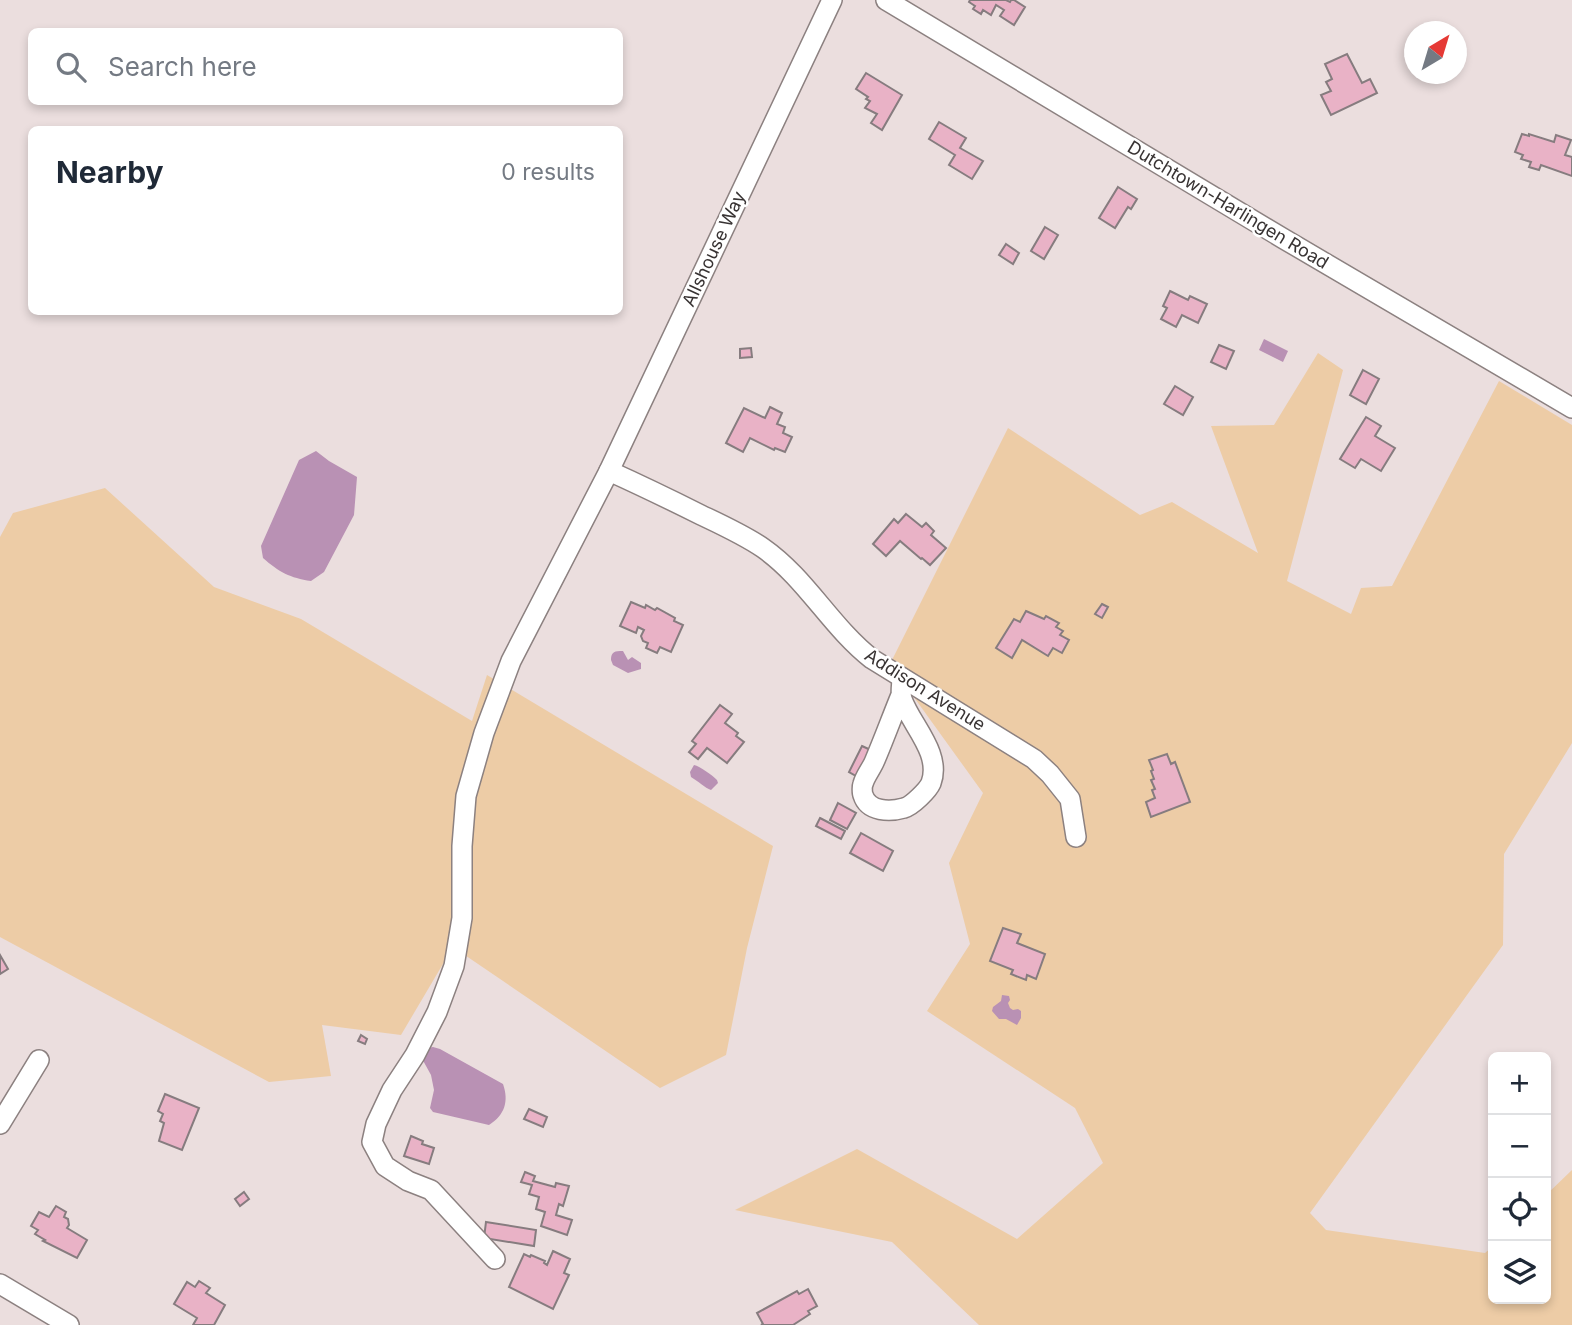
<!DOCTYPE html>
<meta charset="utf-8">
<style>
:root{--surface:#fff;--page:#f6f6f7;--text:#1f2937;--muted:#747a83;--line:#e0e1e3}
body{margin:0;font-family:Inter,sans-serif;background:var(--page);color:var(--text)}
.controls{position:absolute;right:21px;bottom:21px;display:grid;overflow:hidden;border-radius:10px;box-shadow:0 4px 10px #0003}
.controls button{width:63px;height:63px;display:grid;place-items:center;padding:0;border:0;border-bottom:2px solid var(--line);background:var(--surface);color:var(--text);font:35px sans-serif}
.compass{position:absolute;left:1404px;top:21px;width:63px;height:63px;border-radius:50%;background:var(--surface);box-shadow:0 4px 10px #0003;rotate:38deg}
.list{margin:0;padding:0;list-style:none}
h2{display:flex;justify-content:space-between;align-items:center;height:91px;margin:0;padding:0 28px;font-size:30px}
h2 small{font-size:23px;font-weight:400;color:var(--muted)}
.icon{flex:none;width:38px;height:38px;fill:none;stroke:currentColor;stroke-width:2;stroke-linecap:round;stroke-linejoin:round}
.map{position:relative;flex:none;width:1572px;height:1325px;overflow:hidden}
.search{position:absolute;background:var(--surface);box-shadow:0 4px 10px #0003;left:28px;top:28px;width:595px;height:77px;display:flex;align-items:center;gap:18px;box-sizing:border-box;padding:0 24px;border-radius:10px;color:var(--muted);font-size:26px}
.panel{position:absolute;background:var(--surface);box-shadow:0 4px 10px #0003;left:28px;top:126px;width:595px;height:189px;border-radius:10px}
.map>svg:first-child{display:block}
.green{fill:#edcca6}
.water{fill:#b991b4}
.building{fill:#e9b2c6;stroke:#867c7f;stroke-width:2}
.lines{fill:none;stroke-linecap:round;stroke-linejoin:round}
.minor-casing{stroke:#8c8180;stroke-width:22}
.minor{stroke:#fff;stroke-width:19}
.labels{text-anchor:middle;stroke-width:5;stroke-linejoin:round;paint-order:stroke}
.street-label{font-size:18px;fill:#383333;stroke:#fff}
</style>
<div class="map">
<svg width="1572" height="1325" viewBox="0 0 1572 1325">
<rect width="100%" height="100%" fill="#ebdede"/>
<g class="green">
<path d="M 1318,353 L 1343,370 L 1287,581 L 1351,614 L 1361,588 L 1392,586 L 1499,381 L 1572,425 L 1572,743 L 1504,854 L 1503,945 L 1310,1213 L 1326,1230 L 1485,1253 L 1493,1246 L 1493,1299 L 1546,1299 L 1546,1195 L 1572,1170 L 1572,1325 L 979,1325 L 892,1242 L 735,1210 L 857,1149 L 1017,1239 L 1103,1163 L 1075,1108 L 927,1011 L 970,944 L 949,863 L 983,793 L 890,664 L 1008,428 L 1140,515 L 1172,502 L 1258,553 L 1211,426 L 1274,425 Z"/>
<path d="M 105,488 L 214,587 L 301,619 L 472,721 L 487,675 L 773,846 L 747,948 L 726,1055 L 660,1088 L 453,947 L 401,1035 L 322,1025 L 331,1076 L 269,1082 L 0,937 L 0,537 L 13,513 Z"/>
</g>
<g class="water">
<path d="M 1264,339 L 1288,351 L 1283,362 L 1259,350 Z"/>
<path d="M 316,451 L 329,461 L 357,477 L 354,515 L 324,572 L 311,581 C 290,578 279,572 263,558 L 261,546 L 299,460 Z"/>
<path d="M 620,651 L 623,651 L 628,660 L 632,657 L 641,663 L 641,669 L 628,673 L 613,665 L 611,660 C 611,654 613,651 620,651 Z"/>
<path d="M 694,765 C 700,766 713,776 717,780 L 718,783 L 711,790 C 705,788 698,781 691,777 L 690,772 Z"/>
<path d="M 1002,995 L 1009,996 L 1010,1000 L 1008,1003 L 1010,1008 L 1013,1010 L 1018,1009 L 1021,1011 L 1021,1018 L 1017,1025 L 1006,1019 L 999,1019 L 992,1011 L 993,1007 L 1001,1001 Z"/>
<path d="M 433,1047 L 440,1049 L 503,1084 C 509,1101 505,1115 489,1125 L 433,1112 L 430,1108 L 434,1090 L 431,1075 L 420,1055 L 422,1049 Z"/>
</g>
<g class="building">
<path d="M 970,0 L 1006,0 L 1010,2 L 1011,0 L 1014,0 L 1025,7 L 1014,25 L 1000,16 L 1004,10 L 996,5 L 991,15 L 983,10 L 981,14 L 973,9 L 975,6 L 969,2 Z"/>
<path d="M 1347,54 L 1362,83 L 1370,79 L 1377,93 L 1331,115 L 1321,95 L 1331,91 L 1326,82 L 1332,79 L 1325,64 Z"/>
<path d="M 866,73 L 902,95 L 882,130 L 871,123 L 877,114 L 865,108 L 870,101 L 866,99 L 868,97 L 856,89 Z"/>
<path d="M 939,122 L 966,138 L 960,148 L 983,161 L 972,179 L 949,165 L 955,155 L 929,139 Z"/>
<path d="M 1522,134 L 1529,136 L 1529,134 L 1554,142 L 1556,135 L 1571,140 L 1565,155 L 1572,157 L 1572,176 L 1541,165 L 1539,170 L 1529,167 L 1531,162 L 1521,159 L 1523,155 L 1515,152 Z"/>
<path d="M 1118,187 L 1137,199 L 1131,209 L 1128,207 L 1115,228 L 1099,218 Z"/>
<path d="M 1045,227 L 1058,235 L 1044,259 L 1031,251 Z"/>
<path d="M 1006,244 L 1019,253 L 1013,264 L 999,255 Z"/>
<path d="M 1170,291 L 1188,300 L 1190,296 L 1207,304 L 1198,323 L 1182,315 L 1176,327 L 1161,319 L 1167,308 L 1163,306 Z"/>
<path d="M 1219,345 L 1234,351 L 1226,369 L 1211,362 Z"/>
<path d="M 751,348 L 752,357 L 740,358 L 740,349 Z"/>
<path d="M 1363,370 L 1379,379 L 1366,404 L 1350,395 Z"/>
<path d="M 1175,386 L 1193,397 L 1183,415 L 1164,404 Z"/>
<path d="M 770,407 L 782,413 L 777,424 L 785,427 L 783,433 L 792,437 L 785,452 L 775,448 L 774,450 L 750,438 L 743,452 L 726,443 L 744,408 L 765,418 Z"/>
<path d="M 1366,417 L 1381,426 L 1375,436 L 1395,448 L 1381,471 L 1361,459 L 1355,468 L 1340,459 Z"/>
<path d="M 906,514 L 922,527 L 926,523 L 934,531 L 931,535 L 946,548 L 930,565 L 922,558 L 921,559 L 900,541 L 886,556 L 873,544 L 894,519 L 898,523 Z"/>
<path d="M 631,602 L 645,608 L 646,605 L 655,610 L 657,608 L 675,618 L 674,621 L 683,625 L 671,652 L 660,647 L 657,653 L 646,648 L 648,643 L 643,641 L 641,636 L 644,630 L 638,627 L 636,633 L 620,626 Z"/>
<path d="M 1102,604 L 1108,607 L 1102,618 L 1095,614 Z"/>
<path d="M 1026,611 L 1044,619 L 1046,616 L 1059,623 L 1056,627 L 1063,631 L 1060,635 L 1069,640 L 1062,653 L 1053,648 L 1048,656 L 1022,640 L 1012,658 L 996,648 L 1014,619 L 1020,622 Z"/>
<path d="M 720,705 L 732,714 L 725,723 L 738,733 L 736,736 L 744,742 L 727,763 L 707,748 L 698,759 L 689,752 L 696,744 L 692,741 Z"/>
<path d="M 862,746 L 875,752 L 856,776 L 849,772 Z"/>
<path d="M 1167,754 L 1171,764 L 1175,762 L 1190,802 L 1151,817 L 1146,802 L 1155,798 L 1152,790 L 1155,789 L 1151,780 L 1154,779 L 1151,771 L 1153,770 L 1149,760 Z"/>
<path d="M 838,803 L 856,813 L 847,829 L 830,820 Z"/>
<path d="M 820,818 L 845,831 L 841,839 L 816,826 Z"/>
<path d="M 861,833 L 893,851 L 883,871 L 850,853 Z"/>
<path d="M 1003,928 L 1021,934 L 1017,943 L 1045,954 L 1036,979 L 1027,975 L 1026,980 L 1011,974 L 1013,970 L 990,961 Z"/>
<path d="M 0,955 L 8,969 L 0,974 Z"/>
<path d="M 361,1035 L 367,1039 L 365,1044 L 358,1041 Z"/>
<path d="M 165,1094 L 199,1108 L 182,1150 L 159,1141 L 164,1123 L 160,1121 L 163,1114 L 158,1111 Z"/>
<path d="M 529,1109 L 547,1117 L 543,1127 L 524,1119 Z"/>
<path d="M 411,1136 L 423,1141 L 422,1144 L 434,1148 L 429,1164 L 404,1156 Z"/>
<path d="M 525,1172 L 535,1176 L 533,1181 L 555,1187 L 556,1183 L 569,1186 L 563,1206 L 559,1204 L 556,1215 L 572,1220 L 567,1235 L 541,1226 L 545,1212 L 536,1209 L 539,1197 L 529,1194 L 532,1185 L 521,1182 Z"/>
<path d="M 244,1192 L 249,1199 L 240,1206 L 235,1199 Z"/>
<path d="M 56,1206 L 66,1212 L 64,1217 L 68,1219 L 69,1225 L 67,1228 L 87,1240 L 77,1258 L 43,1241 L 45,1240 L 35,1234 L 38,1230 L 31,1226 L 39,1212 L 49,1217 Z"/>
<path d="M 486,1222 L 536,1230 L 534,1246 L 484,1238 Z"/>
<path d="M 553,1251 L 570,1259 L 564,1273 L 569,1275 L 553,1309 L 509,1287 L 524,1254 L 530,1257 L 531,1255 L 545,1261 L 544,1263 L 547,1265 Z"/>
<path d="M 199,1281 L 210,1288 L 206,1293 L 225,1305 L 214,1325 L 193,1325 L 197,1318 L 174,1304 L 187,1282 L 195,1287 Z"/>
<path d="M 808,1289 L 817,1306 L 808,1311 L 810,1314 L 793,1325 L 761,1325 L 763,1324 L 757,1313 L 797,1291 L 799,1294 Z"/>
</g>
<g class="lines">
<defs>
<g id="minor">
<path d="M 886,0 L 1284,239 L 1572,408"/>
<path d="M 609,471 C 640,485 671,500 701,515 C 722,525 744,535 763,548 C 806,578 831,627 872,659 L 1034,759 L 1050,774 L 1070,799 L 1076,837"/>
<path d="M 901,695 C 892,717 884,739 875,760 C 872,768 865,776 863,784 C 862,785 862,793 863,795 C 868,812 890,812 904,808 C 912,806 928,790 931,783 C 942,753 911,725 902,699 C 900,692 902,685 902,678"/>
<path d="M 0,1124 L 39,1060"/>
<path d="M 495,1259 L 431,1190 L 408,1181 L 385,1166 L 372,1142 L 376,1124 L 392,1090 L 415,1055 L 437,1012 L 454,966 L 462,918 L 462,846 L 466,796 L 484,733 L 511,661 L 609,471 L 832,0"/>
<path d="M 0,1284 L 69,1325"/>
</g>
</defs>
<use href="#minor" class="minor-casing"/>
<use href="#minor" class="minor"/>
</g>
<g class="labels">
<g class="street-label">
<text transform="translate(1228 205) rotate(31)" y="6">Dutchtown-Harlingen Road</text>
<text transform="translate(714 249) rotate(-65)" y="6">Allshouse Way</text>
<text transform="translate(925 690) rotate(32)" y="6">Addison Avenue</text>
</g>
</g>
</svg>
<div class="controls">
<button>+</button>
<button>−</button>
<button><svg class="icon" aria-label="locate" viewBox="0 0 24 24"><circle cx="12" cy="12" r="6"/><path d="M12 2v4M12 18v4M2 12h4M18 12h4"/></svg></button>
<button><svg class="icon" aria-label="layers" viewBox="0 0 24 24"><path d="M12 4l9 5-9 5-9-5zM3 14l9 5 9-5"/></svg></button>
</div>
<svg class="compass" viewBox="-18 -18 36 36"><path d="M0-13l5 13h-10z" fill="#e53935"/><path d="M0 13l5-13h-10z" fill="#747a83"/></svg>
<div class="search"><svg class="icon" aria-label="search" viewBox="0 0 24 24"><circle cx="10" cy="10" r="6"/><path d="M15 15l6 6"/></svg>Search here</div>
<section class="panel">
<h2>Nearby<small>0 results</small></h2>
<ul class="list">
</ul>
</section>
</div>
